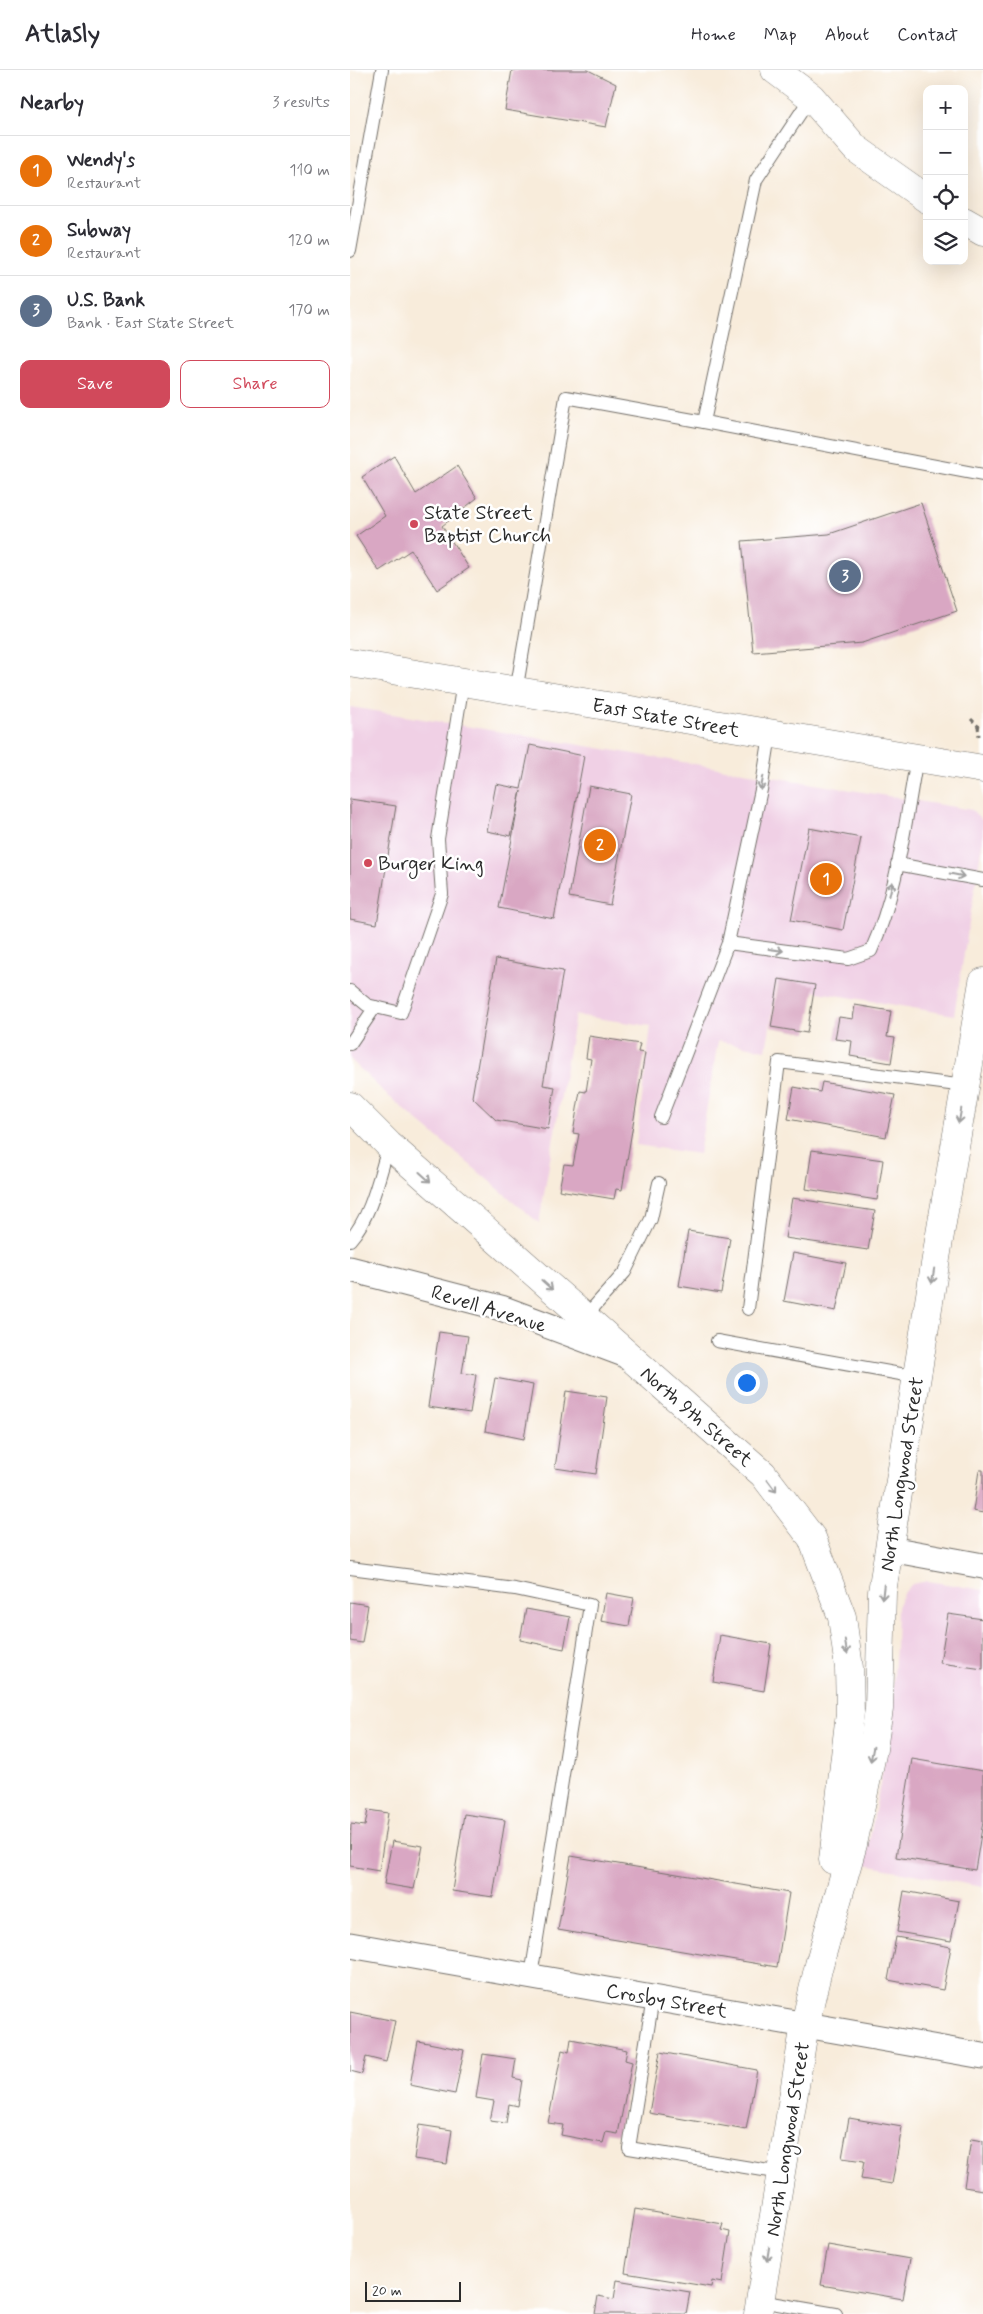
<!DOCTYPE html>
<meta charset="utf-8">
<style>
:root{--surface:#fff;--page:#f2f2f3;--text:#2b2b33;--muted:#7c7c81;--line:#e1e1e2;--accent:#d1495b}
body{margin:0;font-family:Mynerve,sans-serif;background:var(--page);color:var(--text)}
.controls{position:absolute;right:15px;top:15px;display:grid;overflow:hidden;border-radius:10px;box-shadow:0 5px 20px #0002}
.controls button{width:45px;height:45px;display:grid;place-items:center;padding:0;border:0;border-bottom:1px solid var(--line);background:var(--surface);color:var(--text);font:25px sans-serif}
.scale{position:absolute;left:15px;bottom:12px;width:96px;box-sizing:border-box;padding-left:5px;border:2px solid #2b2b2b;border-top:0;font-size:14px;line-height:18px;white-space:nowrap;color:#2b2b2b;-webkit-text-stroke:4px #fff;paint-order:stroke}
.you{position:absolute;left:396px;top:1312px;width:18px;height:18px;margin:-12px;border:4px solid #fff;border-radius:50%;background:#1a73e8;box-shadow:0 0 0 8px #1a73e833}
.badge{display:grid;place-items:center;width:32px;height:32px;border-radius:50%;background:var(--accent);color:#fff;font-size:16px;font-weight:700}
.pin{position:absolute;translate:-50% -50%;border:2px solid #fff;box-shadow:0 1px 5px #0006}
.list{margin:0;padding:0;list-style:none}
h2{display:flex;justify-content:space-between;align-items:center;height:65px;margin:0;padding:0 20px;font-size:21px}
h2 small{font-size:16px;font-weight:400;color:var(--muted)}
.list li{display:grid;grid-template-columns:32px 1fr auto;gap:15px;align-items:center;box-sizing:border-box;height:70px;padding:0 20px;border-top:1px solid var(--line)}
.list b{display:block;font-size:19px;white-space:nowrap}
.list p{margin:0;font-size:16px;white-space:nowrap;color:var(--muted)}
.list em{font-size:16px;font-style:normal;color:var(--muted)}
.actions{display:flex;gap:10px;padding:15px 20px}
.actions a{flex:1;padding:11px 0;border:1px solid var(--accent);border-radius:10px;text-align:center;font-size:18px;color:var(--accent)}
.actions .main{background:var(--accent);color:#fff}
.icon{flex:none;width:28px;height:28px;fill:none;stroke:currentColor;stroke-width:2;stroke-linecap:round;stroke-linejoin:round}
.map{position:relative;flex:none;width:633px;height:2244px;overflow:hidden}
header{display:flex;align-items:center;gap:30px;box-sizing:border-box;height:70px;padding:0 25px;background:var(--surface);border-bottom:1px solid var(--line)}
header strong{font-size:24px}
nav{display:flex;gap:28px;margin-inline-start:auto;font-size:18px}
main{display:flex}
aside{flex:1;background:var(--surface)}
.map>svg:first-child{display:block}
.built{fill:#f0d0e5}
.building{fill:#d9a7c3}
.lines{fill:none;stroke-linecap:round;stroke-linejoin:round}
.service-casing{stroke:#736f69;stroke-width:14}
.minor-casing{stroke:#736f69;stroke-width:27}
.secondary-casing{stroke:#736f69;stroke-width:29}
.primary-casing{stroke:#736f69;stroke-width:29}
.path{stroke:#736f69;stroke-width:3;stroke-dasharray:4 4;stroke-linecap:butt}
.service{stroke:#fff;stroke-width:12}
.minor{stroke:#fff;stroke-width:25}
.secondary{stroke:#fff;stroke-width:28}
.primary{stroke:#fff;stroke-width:28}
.oneway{stroke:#a0a0a0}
.poi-dot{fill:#d1495b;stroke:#fff;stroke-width:2}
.labels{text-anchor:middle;stroke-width:5;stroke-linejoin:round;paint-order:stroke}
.poi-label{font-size:20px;fill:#2b2b2b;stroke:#fff;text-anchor:start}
.street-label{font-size:20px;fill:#2b2b2b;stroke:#fff}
</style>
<header>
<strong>Atlasly</strong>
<nav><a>Home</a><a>Map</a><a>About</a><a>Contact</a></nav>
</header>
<main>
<aside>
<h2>Nearby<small>3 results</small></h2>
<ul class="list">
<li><span class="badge" style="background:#e8710a">1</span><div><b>Wendy's</b><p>Restaurant</p></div><em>110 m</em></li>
<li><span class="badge" style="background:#e8710a">2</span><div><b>Subway</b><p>Restaurant</p></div><em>120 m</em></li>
<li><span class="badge" style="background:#5c6f8a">3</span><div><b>U.S. Bank</b><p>Bank · East State Street</p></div><em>170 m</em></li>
</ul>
<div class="actions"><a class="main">Save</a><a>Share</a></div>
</aside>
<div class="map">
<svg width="633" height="2244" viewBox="0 0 633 2244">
<rect width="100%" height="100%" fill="#fff"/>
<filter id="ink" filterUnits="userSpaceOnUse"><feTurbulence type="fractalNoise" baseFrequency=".02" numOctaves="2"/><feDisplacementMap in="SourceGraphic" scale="10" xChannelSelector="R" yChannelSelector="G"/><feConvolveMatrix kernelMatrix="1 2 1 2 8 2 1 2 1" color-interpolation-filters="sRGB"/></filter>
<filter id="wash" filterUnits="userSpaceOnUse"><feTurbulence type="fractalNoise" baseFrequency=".0096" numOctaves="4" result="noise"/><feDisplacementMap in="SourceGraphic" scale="20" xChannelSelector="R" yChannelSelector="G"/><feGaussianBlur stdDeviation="1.12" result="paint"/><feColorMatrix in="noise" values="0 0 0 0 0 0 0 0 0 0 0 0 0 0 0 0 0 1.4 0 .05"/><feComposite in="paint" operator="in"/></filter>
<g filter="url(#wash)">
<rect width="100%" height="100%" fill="#f8ecdb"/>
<g class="built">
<path d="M 0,637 L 622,740 L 633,751 L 633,768 L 604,945 L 427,915 L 416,980 L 368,971 L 349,1084 L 286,1075 L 301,956 L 225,945 L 189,1153 L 36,1024 L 0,989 Z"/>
<path d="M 578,1511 L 633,1520 L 633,1817 L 515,1795 L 539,1665 L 546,1578 L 547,1537 L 553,1524 L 562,1514 Z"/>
</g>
<g id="blocks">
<g class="building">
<path d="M 162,0 L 238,0 L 266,14 L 256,57 L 155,40 Z"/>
<path d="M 44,386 L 66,424 L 107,396 L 127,428 L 92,456 L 119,498 L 87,520 L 61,480 L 29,501 L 6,466 L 35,446 L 12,407 Z"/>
<path d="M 571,433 L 607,541 L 512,573 L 403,582 L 392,471 L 479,464 Z"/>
<path d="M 180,675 L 234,686 L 204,849 L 149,838 L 171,721 L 161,766 L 137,761 L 146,714 L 171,719 Z"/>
<path d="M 239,716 L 281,724 L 260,835 L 219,827 Z"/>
<path d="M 0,729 L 46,736 L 27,854 L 0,849 Z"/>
<path d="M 459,758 L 511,768 L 493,860 L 441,850 Z"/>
<path d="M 146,889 L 213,901 L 193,1015 L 205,1017 L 198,1059 L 146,1050 L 122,1027 Z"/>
<path d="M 429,909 L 465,915 L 457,963 L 421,957 Z"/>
<path d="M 505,935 L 541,941 L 537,967 L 545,968 L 541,993 L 500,986 L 502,971 L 485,969 L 489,947 L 503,949 Z"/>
<path d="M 239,966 L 290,974 L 288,982 L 295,983 L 272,1120 L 266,1119 L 264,1129 L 209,1120 L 214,1094 L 223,1095 L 229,1064 L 223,1063 L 230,1021 L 236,1022 L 241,989 L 236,988 Z"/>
<path d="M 472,1012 L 545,1025 L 536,1067 L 438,1049 L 444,1017 L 470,1022 Z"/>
<path d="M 462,1080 L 533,1090 L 527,1130 L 456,1119 Z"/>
<path d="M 442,1128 L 525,1141 L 518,1180 L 435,1168 Z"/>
<path d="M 338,1161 L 380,1168 L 371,1223 L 329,1216 Z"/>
<path d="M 443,1183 L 496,1193 L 486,1241 L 434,1231 Z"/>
<path d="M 89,1262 L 118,1266 L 112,1303 L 126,1305 L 120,1343 L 78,1337 Z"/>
<path d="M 145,1308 L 183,1315 L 174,1369 L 135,1361 Z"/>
<path d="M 216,1321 L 257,1327 L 246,1404 L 205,1398 Z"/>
<path d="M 629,1400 L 633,1400 L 633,1443 L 623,1441 Z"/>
<path d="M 256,1523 L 284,1528 L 279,1556 L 251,1551 Z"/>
<path d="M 0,1532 L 18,1535 L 12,1573 L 0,1571 Z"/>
<path d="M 176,1539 L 220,1547 L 214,1579 L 170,1570 Z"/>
<path d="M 598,1544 L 633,1549 L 633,1599 L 590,1593 Z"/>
<path d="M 370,1565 L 421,1574 L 414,1621 L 363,1612 Z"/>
<path d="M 562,1689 L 633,1701 L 633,1752 L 625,1800 L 546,1787 Z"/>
<path d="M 18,1740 L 38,1743 L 29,1801 L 0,1796 L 1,1754 L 15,1756 Z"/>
<path d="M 114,1744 L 155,1750 L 143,1827 L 102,1821 Z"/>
<path d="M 42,1771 L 73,1776 L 64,1819 L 34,1814 Z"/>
<path d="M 221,1786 L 439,1823 L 427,1897 L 208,1860 Z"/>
<path d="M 554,1821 L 609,1831 L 601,1871 L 547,1862 Z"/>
<path d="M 546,1867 L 601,1877 L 593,1920 L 538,1910 Z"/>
<path d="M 0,1942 L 45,1951 L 36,1992 L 16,1987 L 12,2004 L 0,2001 Z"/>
<path d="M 221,1969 L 277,1980 L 275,1990 L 282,1992 L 268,2064 L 256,2062 L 253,2073 L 211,2065 L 213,2055 L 198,2053 L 212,1980 L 219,1982 Z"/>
<path d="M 68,1971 L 114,1980 L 105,2024 L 60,2015 Z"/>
<path d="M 310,1982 L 407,2000 L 396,2060 L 299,2043 Z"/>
<path d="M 133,1984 L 166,1989 L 163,2008 L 172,2010 L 168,2036 L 159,2034 L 156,2053 L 140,2051 L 144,2031 L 126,2028 Z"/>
<path d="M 499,2048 L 552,2057 L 542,2114 L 511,2109 L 514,2091 L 492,2088 Z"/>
<path d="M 69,2055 L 102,2060 L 97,2094 L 64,2089 Z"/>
<path d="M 621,2069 L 633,2071 L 633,2120 L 614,2117 Z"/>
<path d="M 285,2139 L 373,2154 L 371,2160 L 380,2162 L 372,2213 L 362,2211 L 361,2217 L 275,2203 Z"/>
<path d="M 478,2175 L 560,2189 L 553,2229 L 471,2215 Z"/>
<path d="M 267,2210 L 340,2222 L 336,2244 L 245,2244 L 248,2226 L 264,2229 Z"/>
</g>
</g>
</g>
<g filter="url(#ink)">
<use href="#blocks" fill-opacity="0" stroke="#736f69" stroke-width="1"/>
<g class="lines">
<defs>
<g id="service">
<path d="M 461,27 L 406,110 L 354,352 L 633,405"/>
<path d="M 0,181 L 32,0"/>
<path d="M 166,622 L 216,327 L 354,352"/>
<path d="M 547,794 L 633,810"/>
<path d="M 378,873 L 498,889 L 521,881 C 548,821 555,752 567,688"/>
<path d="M 0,921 L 17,935 L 51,943 L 92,824 L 88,769 L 113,612"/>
<path d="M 0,974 L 25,937"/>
<path d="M 311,1047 L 378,873 L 412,715 L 420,665"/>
<path d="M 0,1170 C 22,1145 29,1106 39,1075"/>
<path d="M 398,1239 L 429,992 L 615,1016"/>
<path d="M 234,1248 L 275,1202 L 301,1149 L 309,1113"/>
<path d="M 367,1271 L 567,1307"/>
<path d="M 0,1498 L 165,1519 L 240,1535 L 181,1906"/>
<path d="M 303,1928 L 279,2078 L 431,2103"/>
<path d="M 410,2231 L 486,2244"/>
</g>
<g id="minor">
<path d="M 0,1199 L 151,1238 L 274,1284"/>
<path d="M 540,1479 L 633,1496"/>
<path d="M 0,1875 L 633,1986"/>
</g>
<g id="secondary">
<path d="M 425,0 L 461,27 L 505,78 L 577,129"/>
<path d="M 614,151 L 633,162"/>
<path d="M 0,1036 L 39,1075 L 413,1404 L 462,1468 L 492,1547 L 499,1598 L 500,1643 L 483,1790"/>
<path d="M 408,2244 L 455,1954 L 469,1895 L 503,1774 L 523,1679 L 529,1639 L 532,1522 L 588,1176 L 633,912"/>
</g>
<path id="primary" d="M 0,593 L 633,699"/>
</defs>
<use href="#service" class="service-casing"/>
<use href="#minor" class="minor-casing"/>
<use href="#secondary" class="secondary-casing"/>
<use href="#primary" class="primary-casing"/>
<g class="path">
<path d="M 621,649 L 628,656 L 633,658"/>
<path d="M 628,656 L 629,666"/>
</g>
<use href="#service" class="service"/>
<use href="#minor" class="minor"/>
<use href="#secondary" class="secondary"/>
<use href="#primary" class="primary"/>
</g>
<defs><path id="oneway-shaft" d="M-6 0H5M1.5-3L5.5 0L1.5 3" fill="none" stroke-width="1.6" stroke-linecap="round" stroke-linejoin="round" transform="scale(1.25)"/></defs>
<g class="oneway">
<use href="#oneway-shaft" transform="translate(412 713) rotate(101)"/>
<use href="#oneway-shaft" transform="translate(607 805) rotate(11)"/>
<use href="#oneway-shaft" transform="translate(541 819) rotate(-77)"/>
<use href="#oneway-shaft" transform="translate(426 880) rotate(7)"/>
<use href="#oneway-shaft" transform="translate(610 1046) rotate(100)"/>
<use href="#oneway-shaft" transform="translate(75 1107) rotate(42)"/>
<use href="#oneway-shaft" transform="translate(583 1206) rotate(99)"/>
<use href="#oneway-shaft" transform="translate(197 1215) rotate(42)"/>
<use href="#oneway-shaft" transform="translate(422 1416) rotate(53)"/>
<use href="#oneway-shaft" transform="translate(533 1522) rotate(96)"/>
<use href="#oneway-shaft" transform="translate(496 1577) rotate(81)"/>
<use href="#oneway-shaft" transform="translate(522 1684) rotate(101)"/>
<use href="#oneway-shaft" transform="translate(418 2184) rotate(99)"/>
</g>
</g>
<g class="poi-dot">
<circle cx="64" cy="454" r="5"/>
<circle cx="18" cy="793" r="5"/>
</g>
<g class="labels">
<g class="poi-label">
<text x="74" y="449">State Street<tspan x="74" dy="23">Baptist Church</tspan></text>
<text x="28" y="800">Burger King</text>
</g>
<g class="street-label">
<text transform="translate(316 647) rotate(10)" y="7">East State Street</text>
<text transform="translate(139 1238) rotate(17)" y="7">Revell Avenue</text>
<text transform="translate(347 1346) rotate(41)" y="7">North 9th Street</text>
<text transform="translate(551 1404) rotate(-81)" y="7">North Longwood Street</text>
<text transform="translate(317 1930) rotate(10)" y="7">Crosby Street</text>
<text transform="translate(437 2069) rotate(-81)" y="7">North Longwood Street</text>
</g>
</g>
</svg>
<div class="controls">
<button>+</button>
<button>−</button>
<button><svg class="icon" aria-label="locate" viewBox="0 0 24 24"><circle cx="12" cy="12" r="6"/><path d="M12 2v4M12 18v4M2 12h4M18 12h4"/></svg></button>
<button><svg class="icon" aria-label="layers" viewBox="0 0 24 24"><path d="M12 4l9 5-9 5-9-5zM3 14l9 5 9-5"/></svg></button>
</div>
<div class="scale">20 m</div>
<div class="you"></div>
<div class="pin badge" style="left:476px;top:809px;background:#e8710a">1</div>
<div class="pin badge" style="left:250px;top:775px;background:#e8710a">2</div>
<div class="pin badge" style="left:495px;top:506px;background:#5c6f8a">3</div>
</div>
</main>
